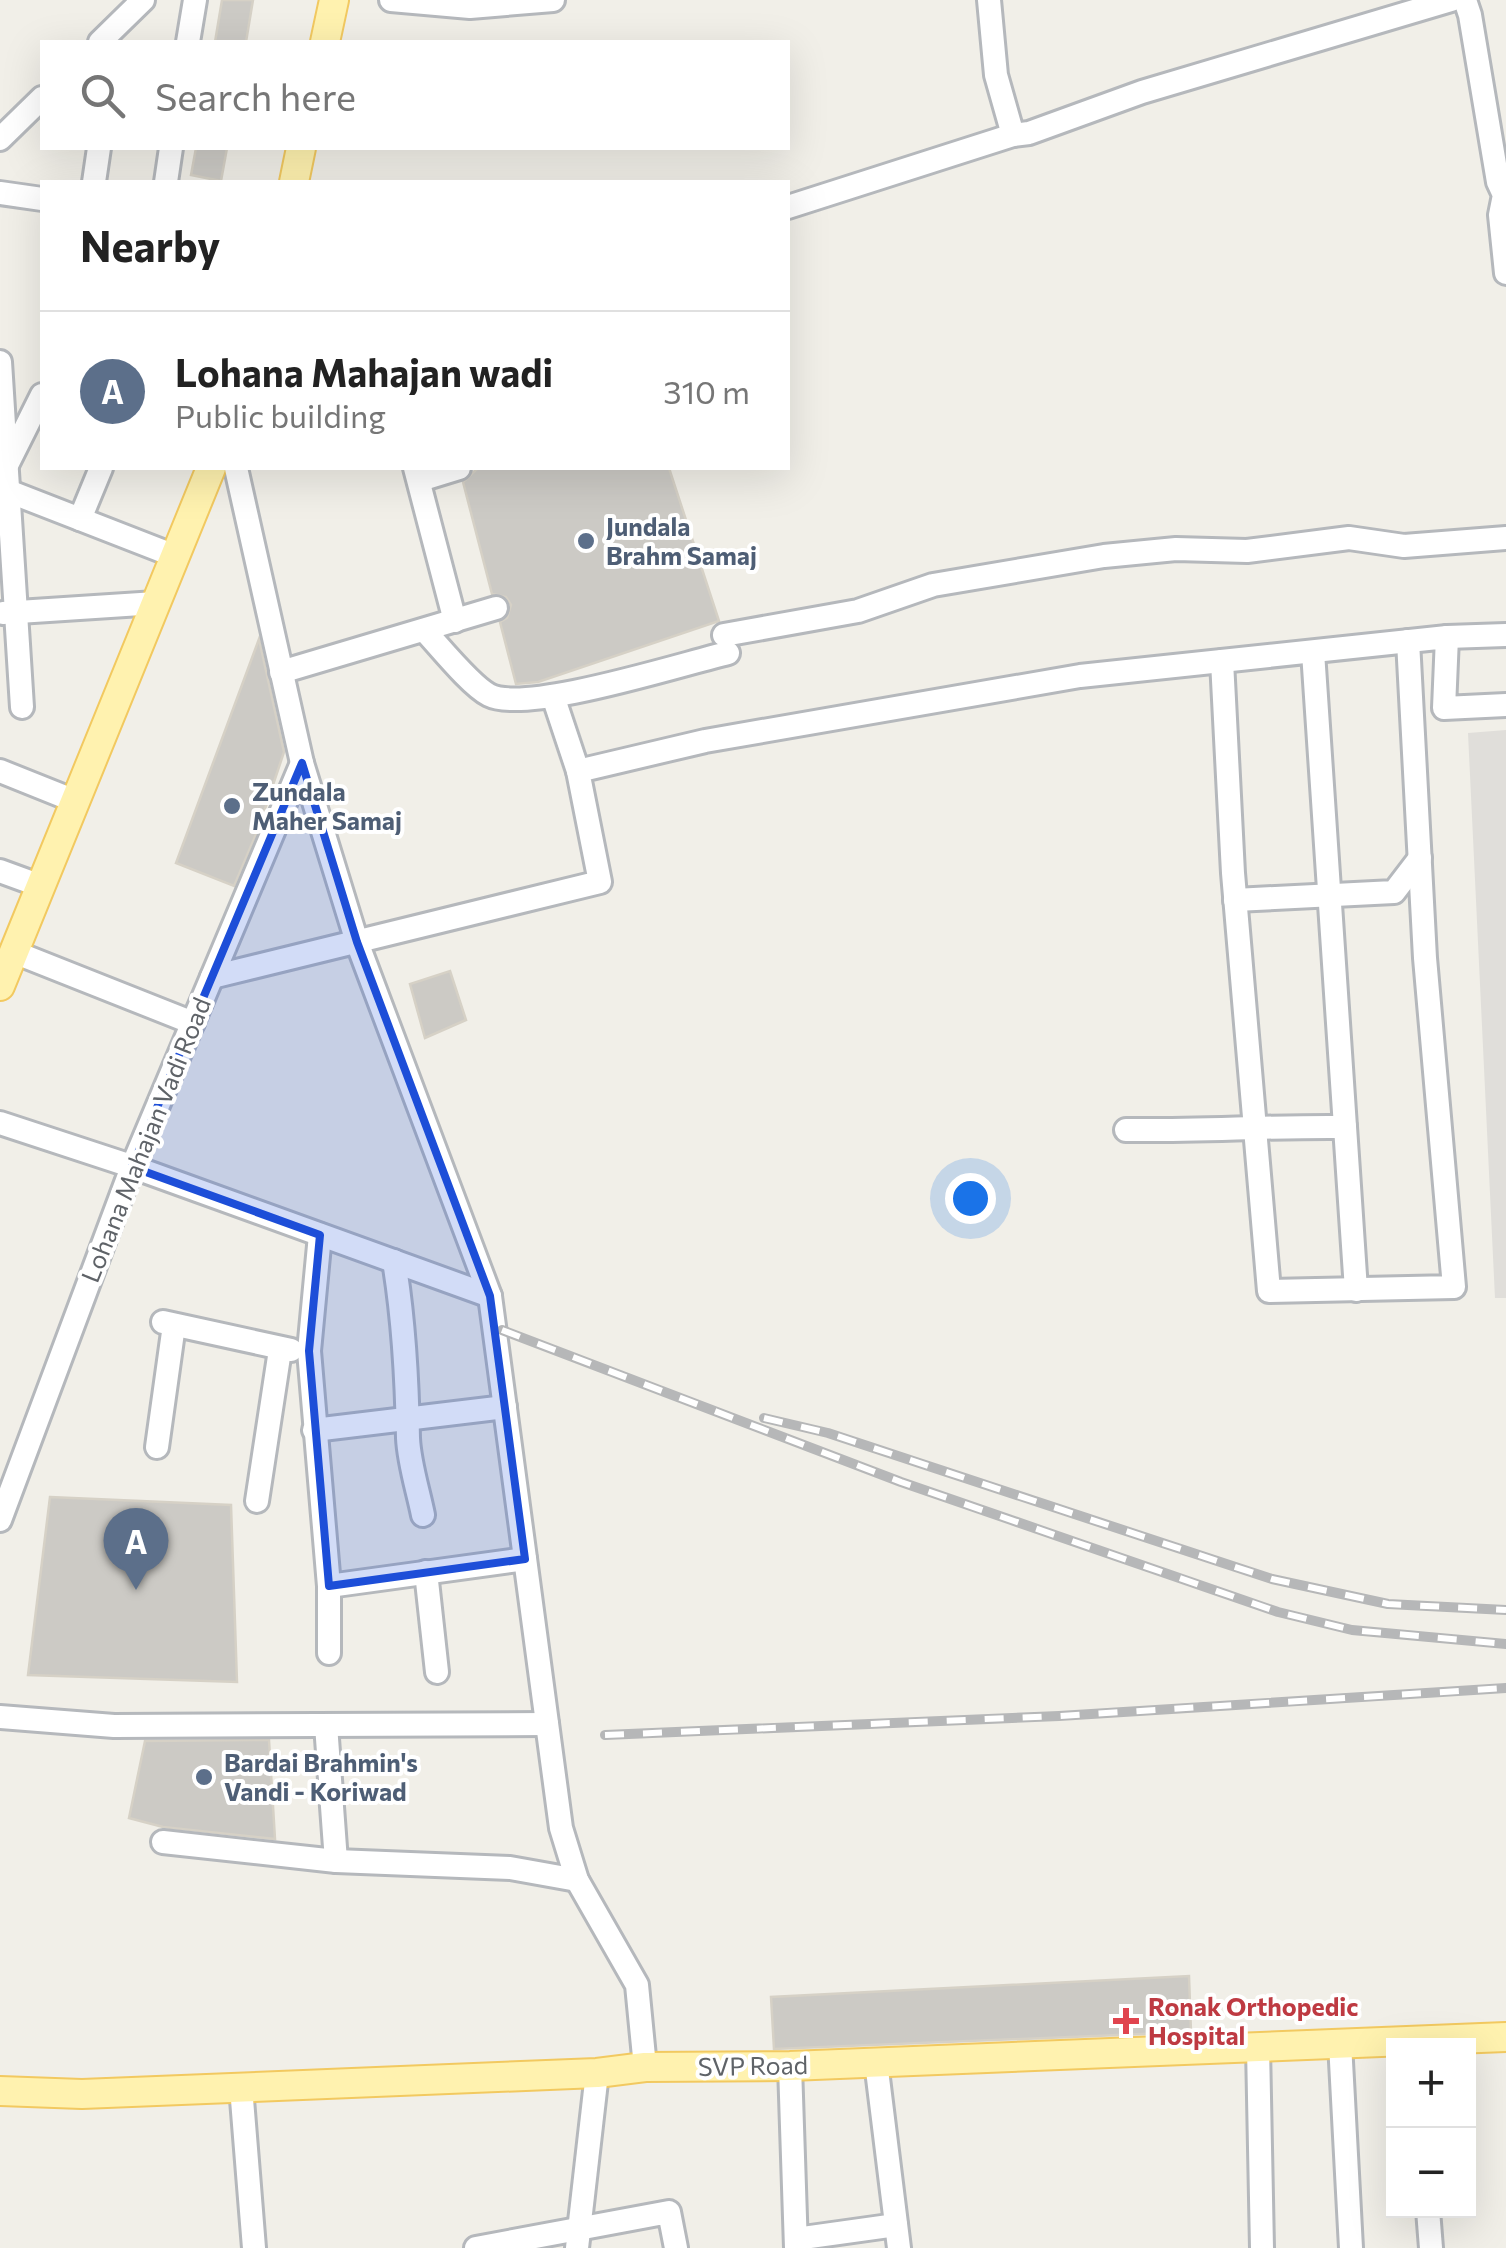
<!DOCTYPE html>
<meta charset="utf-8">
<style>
:root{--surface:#fff;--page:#f6f6f6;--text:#222;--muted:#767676;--line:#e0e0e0;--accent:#111827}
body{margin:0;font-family:Commissioner,sans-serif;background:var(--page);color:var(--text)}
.controls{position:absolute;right:30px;bottom:30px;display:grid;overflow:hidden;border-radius:0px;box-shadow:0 10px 40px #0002}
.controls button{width:90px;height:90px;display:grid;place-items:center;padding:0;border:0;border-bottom:2px solid var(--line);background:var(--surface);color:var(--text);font:50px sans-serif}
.you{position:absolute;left:970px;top:1198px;width:35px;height:35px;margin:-25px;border:8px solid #fff;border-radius:50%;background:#1a73e8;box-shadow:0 0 0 15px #1a73e833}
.badge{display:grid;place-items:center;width:65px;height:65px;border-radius:50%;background:var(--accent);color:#fff;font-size:32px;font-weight:700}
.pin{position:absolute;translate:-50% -82px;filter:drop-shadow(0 2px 5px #0008)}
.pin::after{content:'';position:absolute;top:52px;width:35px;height:30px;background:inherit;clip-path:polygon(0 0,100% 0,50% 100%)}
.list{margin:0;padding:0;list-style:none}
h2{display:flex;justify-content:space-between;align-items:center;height:130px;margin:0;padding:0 40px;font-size:42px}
h2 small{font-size:32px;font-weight:400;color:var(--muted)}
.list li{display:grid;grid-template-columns:65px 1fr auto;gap:30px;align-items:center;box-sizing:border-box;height:160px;padding:0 40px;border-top:2px solid var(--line)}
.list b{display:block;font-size:38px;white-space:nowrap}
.list p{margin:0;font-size:32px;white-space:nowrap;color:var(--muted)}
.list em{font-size:32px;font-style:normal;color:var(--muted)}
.icon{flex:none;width:55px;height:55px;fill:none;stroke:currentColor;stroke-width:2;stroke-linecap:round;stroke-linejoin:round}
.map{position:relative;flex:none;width:1506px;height:2248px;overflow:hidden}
.search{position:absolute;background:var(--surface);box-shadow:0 10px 40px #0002;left:40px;top:40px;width:750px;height:110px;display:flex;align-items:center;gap:25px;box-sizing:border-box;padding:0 35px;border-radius:0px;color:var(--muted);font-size:38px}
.panel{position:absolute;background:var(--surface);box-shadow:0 10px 40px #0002;left:40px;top:180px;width:750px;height:290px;border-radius:0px}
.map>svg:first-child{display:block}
.industrial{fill:#e0deda}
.building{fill:#cccac5;stroke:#d6d1c6;stroke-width:2.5}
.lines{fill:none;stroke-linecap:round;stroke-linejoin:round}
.minor-casing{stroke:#b5b8bc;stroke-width:28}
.major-casing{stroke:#f2c960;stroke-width:32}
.minor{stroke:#fff;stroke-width:22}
.major{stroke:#fff2af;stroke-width:28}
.rail-casing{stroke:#b6b7b8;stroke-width:10}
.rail{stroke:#fff;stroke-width:6;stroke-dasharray:19;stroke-linecap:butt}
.marked{fill:#1d4ed8;fill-opacity:0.2;stroke:#1d4ed8;stroke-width:8;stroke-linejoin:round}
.service-dot{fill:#5c6f8a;stroke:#fff;stroke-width:4}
.health-dot{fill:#e0444e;stroke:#fff;stroke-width:4}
.labels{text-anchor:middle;stroke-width:8;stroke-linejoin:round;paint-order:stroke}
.service-label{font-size:25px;font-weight:bold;fill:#4e5e75;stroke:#fff;text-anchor:start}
.street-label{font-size:25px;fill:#5f6368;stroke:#fff}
.health-label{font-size:25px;font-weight:bold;fill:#be3a42;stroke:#fff;text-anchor:start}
</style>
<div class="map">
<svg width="1506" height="2248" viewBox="0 0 1506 2248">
<rect width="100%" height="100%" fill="#f1efe8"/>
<path class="industrial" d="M 1506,730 L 1506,1298 L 1495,1298 L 1468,733 Z"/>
<g class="building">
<path d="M 222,0 L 253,0 L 246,42 L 215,42 Z"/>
<path d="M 196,148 L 227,148 L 221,181 L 191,175 Z"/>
<path d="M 478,468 L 669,468 L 719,621 L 538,682 L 516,684 L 500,622 L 507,618 L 511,605 L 506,597 L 492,594 L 463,482 Z"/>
<path d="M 259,639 L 284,752 L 259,827 L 234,886 L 176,863 Z"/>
<path d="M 450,971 L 466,1020 L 425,1038 L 410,984 Z"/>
<path d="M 50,1497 L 231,1505 L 237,1682 L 28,1675 Z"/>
<path d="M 269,1740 L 275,1839 L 163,1827 L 129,1818 L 145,1741 Z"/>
<path d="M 1189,1976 L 1191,2032 L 774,2049 L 771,1997 Z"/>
</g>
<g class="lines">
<defs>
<g id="minor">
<path d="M 391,0 L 470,7 L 553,0"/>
<path d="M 989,0 L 996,75 L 1013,135"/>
<path d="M 1465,0 L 1470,15 L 1498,182 L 1504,195 L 1500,215 L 1506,273"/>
<path d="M 100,42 L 143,0"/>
<path d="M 188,42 L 195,0"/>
<path d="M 0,139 L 42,98"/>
<path d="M 94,182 L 99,148"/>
<path d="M 166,182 L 171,148"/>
<path d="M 0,193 L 42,199"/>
<path d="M 788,207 L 1013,135 L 1029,133 L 1142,92 L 1451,0"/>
<path d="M 0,362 L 22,707"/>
<path d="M 8,463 L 42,395"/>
<path d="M 236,468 L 302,763 L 357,942 L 490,1296 L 561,1828 L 577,1880 L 637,1985 L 645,2067"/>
<path d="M 415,468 L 455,621"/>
<path d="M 420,480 L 459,468"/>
<path d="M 8,491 L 175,556"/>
<path d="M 80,519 L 101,468"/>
<path d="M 3,613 L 156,603"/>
<path d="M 424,630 C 439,646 471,686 489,695 C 526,714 681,664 728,653"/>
<path d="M 724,635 L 858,611 L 933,585 L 1104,556 L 1176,549 L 1247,551 L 1349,538 L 1404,546 L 1506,538"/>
<path d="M 1447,637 L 1506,635"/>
<path d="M 1313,652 L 1356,1290"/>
<path d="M 1222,661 L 1233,873 L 1269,1291 L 1454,1287 L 1425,958 L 1408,641"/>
<path d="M 281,672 L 496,608"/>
<path d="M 553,696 L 578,771"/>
<path d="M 0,771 L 75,801"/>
<path d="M 0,871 L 41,886"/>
<path d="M 1235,900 L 1394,892 L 1420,858"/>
<path d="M 14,952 L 193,1023"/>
<path d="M 212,977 L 600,882 L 578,771 L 705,741 L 1080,676 L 1447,637 L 1444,708 L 1506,705"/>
<path d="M 0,1123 L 125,1164 L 490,1296"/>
<path d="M 1126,1130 C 1200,1131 1272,1126 1345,1127"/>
<path d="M 320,1235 L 309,1351 L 329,1586 L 329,1653"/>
<path d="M 394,1261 C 404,1321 407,1378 408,1438 C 409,1463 418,1490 423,1515"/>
<path d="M 163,1322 L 291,1350"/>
<path d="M 314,1430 L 505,1407"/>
<path d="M 157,1447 L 174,1325"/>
<path d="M 257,1501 L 280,1350"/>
<path d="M 0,1520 L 132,1167 L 302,763"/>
<path d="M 426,1572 L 437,1672"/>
<path d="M 329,1586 L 525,1559"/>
<path d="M 0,1717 L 114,1726 L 547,1724"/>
<path d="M 326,1725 L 336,1861"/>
<path d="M 163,1842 L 336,1861 L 510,1868 L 577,1880"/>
<path d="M 1340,2043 L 1351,2248"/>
<path d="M 1258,2047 L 1262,2248"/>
<path d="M 876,2062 L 899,2248"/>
<path d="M 790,2066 L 796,2248"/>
<path d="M 241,2087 L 254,2248"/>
<path d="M 1428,2210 L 1431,2248"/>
<path d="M 796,2239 L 896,2225"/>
<path d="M 476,2248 L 669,2212 L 676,2248"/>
<path d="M 577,2248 L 597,2073"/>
</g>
<g id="major">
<path d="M 325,42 L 334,0"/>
<path d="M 294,182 L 301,148"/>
<path d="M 0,986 L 211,468"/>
<path d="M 0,2091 L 82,2094 L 597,2073 L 645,2067 L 790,2066 L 1506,2037"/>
</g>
</defs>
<use href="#minor" class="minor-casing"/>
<use href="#major" class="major-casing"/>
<use href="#minor" class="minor"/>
<use href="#major" class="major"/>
<defs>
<g id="rail">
<path d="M 502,1330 L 901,1482 L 1278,1612 L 1352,1630 L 1506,1644"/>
<path d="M 764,1418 L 828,1433 L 1272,1579 L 1388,1604 L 1506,1610"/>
<path d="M 605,1735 L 1059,1716 L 1506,1688"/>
</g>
</defs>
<use href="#rail" class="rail-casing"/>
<use href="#rail" class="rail"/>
</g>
<path class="marked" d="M 302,763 L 357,942 L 490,1296 L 525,1559 L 329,1586 L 309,1351 L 320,1235 L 132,1167 Z"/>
<g class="service-dot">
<circle cx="586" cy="541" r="10"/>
<circle cx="232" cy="806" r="10"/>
<circle cx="204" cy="1777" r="10"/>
</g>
<path class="health-dot" d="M1121 2006h10v10h10v10h-10v10h-10v-10h-10v-10h10z"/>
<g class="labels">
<g class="service-label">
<text x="606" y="536">Jundala<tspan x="606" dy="29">Brahm Samaj</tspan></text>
<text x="252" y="801">Zundala<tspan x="252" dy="29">Maher Samaj</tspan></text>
<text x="224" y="1772">Bardai Brahmin's<tspan x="224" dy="29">Vandi - Koriwad</tspan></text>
</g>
<g class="street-label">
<text transform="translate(146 1140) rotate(-68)" y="9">Lohana Mahajan Vadi Road</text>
<text transform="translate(753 2066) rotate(-1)" y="9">SVP Road</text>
</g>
<g class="health-label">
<text x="1148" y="2016">Ronak Orthopedic<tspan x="1148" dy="29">Hospital</tspan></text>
</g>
</g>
</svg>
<div class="controls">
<button>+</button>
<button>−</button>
</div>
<div class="you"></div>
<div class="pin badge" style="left:136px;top:1590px;background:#5c6f8a">A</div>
<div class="search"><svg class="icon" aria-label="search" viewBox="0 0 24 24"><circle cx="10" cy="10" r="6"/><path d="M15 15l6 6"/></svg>Search here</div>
<section class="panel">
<h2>Nearby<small></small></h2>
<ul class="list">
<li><span class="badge" style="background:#5c6f8a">A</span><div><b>Lohana Mahajan wadi</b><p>Public building</p></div><em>310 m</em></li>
</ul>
</section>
</div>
